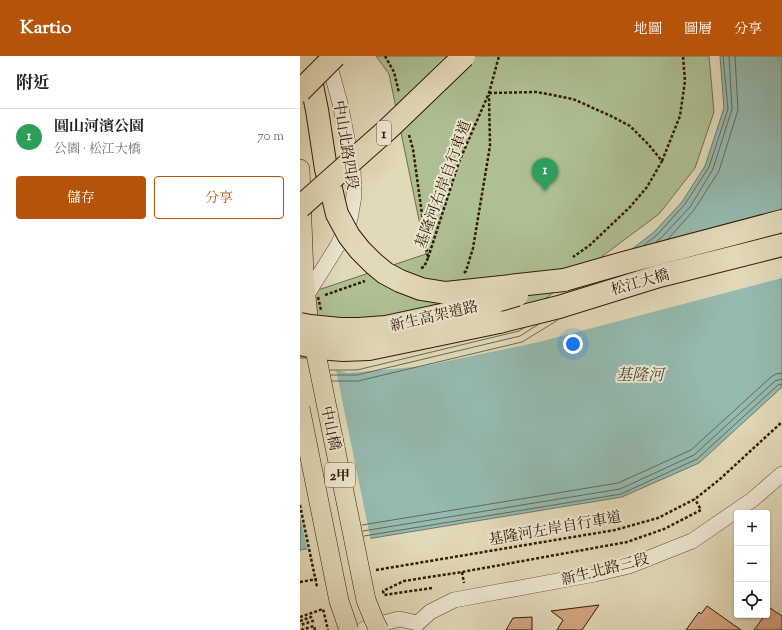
<!DOCTYPE html>
<html lang="zh-TW">
<meta charset="utf-8">
<style>
:root{--surface:#fff;--page:#f6f6f6;--text:#222;--muted:#767676;--line:#e0e0e0;--accent:#b45309}
body{margin:0;font-family:"Sorts Mill Goudy","Noto Serif TC",serif;background:var(--page);color:var(--text)}
.controls{position:absolute;right:12px;bottom:12px;display:grid;overflow:hidden;border-radius:4px;box-shadow:0 1px 3px #0004}
.controls button{width:36px;height:36px;display:grid;place-items:center;padding:0;border:0;border-bottom:1px solid var(--line);background:var(--surface);color:var(--text);font:20px sans-serif}
.you{position:absolute;left:273px;top:288px;width:14px;height:14px;margin:-10px;border:3px solid #fff;border-radius:50%;background:#1a73e8;box-shadow:0 0 0 6px #1a73e833}
.badge{display:grid;place-items:center;width:26px;height:26px;border-radius:50%;background:var(--accent);color:#fff;font-size:13px;font-weight:700}
.pin{position:absolute;translate:-50% -33px;filter:drop-shadow(0 1px 2px #0008)}
.pin::after{content:'';position:absolute;top:21px;width:14px;height:12px;background:inherit;clip-path:polygon(0 0,100% 0,50% 100%)}
.list{margin:0;padding:0;list-style:none}
h2{display:flex;justify-content:space-between;align-items:center;height:52px;margin:0;padding:0 16px;font-size:17px}
h2 small{font-size:13px;font-weight:400;color:var(--muted)}
.list li{display:grid;grid-template-columns:26px 1fr auto;gap:12px;align-items:center;box-sizing:border-box;height:56px;padding:0 16px;border-top:1px solid var(--line)}
.list b{display:block;font-size:15px;white-space:nowrap}
.list p{margin:0;font-size:13px;white-space:nowrap;color:var(--muted)}
.list em{font-size:13px;font-style:normal;color:var(--muted)}
.actions{display:flex;gap:8px;padding:12px 16px}
.actions a{flex:1;padding:9px 0;border:1px solid var(--accent);border-radius:4px;text-align:center;font-size:14px;color:var(--accent)}
.actions .main{background:var(--accent);color:#fff}
.icon{flex:none;width:22px;height:22px;fill:none;stroke:currentColor;stroke-width:2;stroke-linecap:round;stroke-linejoin:round}
.map{position:relative;flex:none;width:482px;height:574px;overflow:hidden}
header{display:flex;align-items:center;gap:24px;box-sizing:border-box;height:56px;padding:0 20px;background:var(--accent);color:#fff}
header strong{font-size:19px}
nav{display:flex;gap:22px;margin-inline-start:auto;font-size:14px}
main{display:flex}
aside{flex:1;background:var(--surface)}
.map>svg:first-child{display:block}
.green{fill:#aec093;stroke:#706e4a}
.water{fill:#95baaf;stroke:#6d7a69}
.pier{fill:#e2d9b8}
.lines{fill:none;stroke-linecap:round;stroke-linejoin:round}
.shore{stroke:#646a58;stroke-width:1}
.building{fill:#d4a583;stroke:#321b01}
.minor-casing{stroke:#5e4a2f;stroke-width:16}
.major-casing{stroke:#321b01;stroke-width:20}
.highway-casing{stroke:#321b01;stroke-width:24}
.path{stroke:#321b01;stroke-width:2.5;stroke-dasharray:3 2;stroke-linecap:butt}
.minor{stroke:#ece6d1;stroke-width:15}
.major{stroke:#e2d9b8;stroke-width:19}
.highway{stroke:#e2d9b8;stroke-width:22}
.major-bridge-casing{stroke:#321b01;stroke-width:20;stroke-linecap:butt}
.highway-bridge-casing{stroke:#321b01;stroke-width:24;stroke-linecap:butt}
.path-bridge{stroke:#321b01;stroke-width:2.5;stroke-dasharray:3 2;stroke-linecap:butt}
.major-bridge{stroke:#e2d9b8;stroke-width:19}
.highway-bridge{stroke:#e2d9b8;stroke-width:22}
.labels{text-anchor:middle;stroke-width:4;stroke-linejoin:round;paint-order:stroke}
.shield{fill:#ece6d1;stroke:#6a583f;stroke-width:1}
.shield-label{font-size:14px;font-weight:bold;fill:#321b01}
.street-label{font-size:15px;fill:#321b01;stroke:#ece6d1}
.water-label{font-size:16px;font-style:italic;fill:#504b35;stroke:#ece6d1}
</style>
<header>
<strong>Kartio</strong>
<nav><a>地圖</a><a>圖層</a><a>分享</a></nav>
</header>
<main>
<aside>
<h2>附近<small></small></h2>
<ul class="list">
<li><span class="badge" style="background:#2e9e5b">1</span><div><b>圓山河濱公園</b><p>公園 · 松江大橋</p></div><em>70 m</em></li>
</ul>
<div class="actions"><a class="main">儲存</a><a>分享</a></div>
</aside>
<div class="map">
<svg width="482" height="574" viewBox="0 0 482 574">
<rect width="100%" height="100%" fill="#e2d9b8"/>
<filter id="stains"><feTurbulence type="fractalNoise" baseFrequency=".005" numOctaves="4"/><feColorMatrix values="0 0 0 0 .2 0 0 0 0 .09 0 0 0 0 .02 0 0 0 .5 -.17"/></filter>
<radialGradient id="worn" r=".72"><stop offset=".6" stop-color="#630" stop-opacity="0"/><stop offset="1" stop-color="#630" stop-opacity=".3"/></radialGradient>
<path class="green" d="M 76,0 L 409,0 L 414,56 L 395,112 L 359,158 L 214,266 L 57,303 L 0,302 L 0,236 L 21,233 L 126,198 L 89,18 Z"/>
<path class="water" d="M 420,0 L 482,0 L 482,331 L 399,407 L 322,441 L 0,494 L 0,310 L 56,310 L 218,271 L 290,226 L 354,176 L 382,146 L 405,110 L 424,52 Z"/>
<path class="pier" d="M 482,158 L 482,222 L 239,286 L 124,310 L 48,317 L 36,314 L 71,485 L 8,495 L 0,459 L 0,308 L 56,308 L 217,269 L 289,224 Z"/>
<g class="lines">
<g class="shore">
<path d="M 368,183 L 394,154 L 419,115 L 438,54 L 435,0"/>
<path d="M 356,186 L 361,182 L 390,151 L 413,113 L 432,53 L 429,0"/>
<path d="M 344,189 L 357,179 L 385,148 L 409,111 L 428,53 L 423,0"/>
<path d="M 30,314 L 57,314 L 219,275 L 224,272"/>
<path d="M 31,319 L 57,319 L 220,280 L 239,268"/>
<path d="M 32,325 L 58,325 L 222,286 L 258,264"/>
<path d="M 62,469 L 318,427 L 391,394 L 471,321 L 476,318 L 482,317"/>
<path d="M 63,475 L 320,433 L 394,399 L 475,325 L 478,324 L 482,323"/>
<path d="M 64,480 L 321,438 L 397,403 L 478,329 L 482,328"/>
</g>
</g>
<g class="building">
<path d="M 299,549 L 282,574 L 257,574 L 263,564 L 251,555 Z"/>
<path d="M 407,550 L 441,574 L 386,574 L 399,556 L 401,558 Z"/>
<path d="M 470,552 L 482,560 L 482,574 L 454,574 L 465,559 L 467,559 L 467,556 Z"/>
<path d="M 232,561 L 232,574 L 206,574 L 213,562 Z"/>
</g>
<g class="lines">
<defs>
<g id="minor">
<path d="M 6,240 L 38,189 L 50,163 L 54,140 L 53,113 L 40,47 L 27,0"/>
<path d="M 118,567 L 130,556 L 154,544 L 295,518 L 329,510 L 392,485 L 452,444 L 482,418"/>
<path d="M 63,574 L 68,571 L 99,563 L 118,567"/>
</g>
<path id="major" d="M 0,113 L 4,220 L 8,261"/>
<g id="highway">
<path d="M 6,0 L 17,54 L 26,113 L 32,137"/>
<path d="M 264,224 L 327,206 L 482,165"/>
<path d="M 199,266 L 259,251 L 359,220 L 482,189"/>
</g>
</defs>
<use href="#minor" class="minor-casing"/>
<use href="#major" class="major-casing"/>
<use href="#highway" class="highway-casing"/>
<g class="path">
<path d="M 85,0 L 94,16 L 99,37"/>
<path d="M 189,37 L 237,36 L 273,43 L 311,60 L 330,70 L 348,88 L 362,105 L 347,131 L 330,151 L 290,189 L 273,201"/>
<path d="M 109,79 L 113,93 L 128,202 L 159,106 L 189,37 L 199,0"/>
<path d="M 362,105 L 380,60 L 385,25 L 383,0"/>
<path d="M 121,212 L 124,211 L 128,202"/>
<path d="M 164,217 L 166,215 L 173,192 L 190,90 L 189,39"/>
<path d="M 25,239 L 65,225"/>
<path d="M 76,514 L 315,474 L 358,462 L 395,443 L 420,423 L 482,366"/>
<path d="M 162,516 L 164,527"/>
<path d="M 0,526 L 17,523"/>
<path d="M 132,532 L 84,539 L 83,535 L 104,525 L 162,516 L 327,486 L 364,473 L 401,454 L 395,443"/>
<path d="M 0,561 L 23,553 L 28,574"/>
<path d="M 0,565 L 11,561 L 13,565 L 0,569"/>
<path d="M 1,574 L 14,570 L 15,574"/>
</g>
<use href="#minor" class="minor"/>
<use href="#major" class="major"/>
<use href="#highway" class="highway"/>
<defs>
<g id="major-bridge">
<path d="M 12,278 L 66,544 L 74,564 L 79,574"/>
<path d="M 0,352 L 39,545 L 49,574"/>
</g>
<g id="highway-bridge">
<path d="M 0,35 L 35,0"/>
<path d="M 32,137 L 37,158 L 49,180 L 60,194 L 73,207 L 85,217 L 100,225 L 121,233 L 146,237 L 264,224"/>
<path d="M 0,151 L 88,73 L 164,0"/>
<path d="M 0,268 L 10,270 L 40,273 L 59,273 L 86,271 L 160,255 L 217,239"/>
<path d="M 0,288 L 19,292 L 43,294 L 69,293 L 199,266"/>
</g>
</defs>
<use href="#major-bridge" class="major-bridge-casing"/>
<use href="#highway-bridge" class="highway-bridge-casing"/>
<g class="path-bridge">
<path d="M 18,241 L 21,254"/>
<path d="M 0,449 L 17,531"/>
</g>
<use href="#major-bridge" class="major-bridge"/>
<use href="#highway-bridge" class="highway-bridge"/>
</g>
<g class="labels">
<g class="shield">
<rect x="77" y="65" width="14" height="24" rx="3"/>
<rect x="25" y="407" width="30" height="24" rx="3"/>
</g>
<g class="shield-label">
<text x="84" y="82">1</text>
<text x="40" y="424">2甲</text>
</g>
<g class="street-label">
<text transform="translate(46 89) rotate(81)" y="5">中山北路四段</text>
<text transform="translate(143 128) rotate(-70)" y="5">基隆河右岸自行車道</text>
<text transform="translate(340 226) rotate(-16)" y="5">松江大橋</text>
<text transform="translate(134 260) rotate(-13)" y="5">新生高架道路</text>
<text transform="translate(31 372) rotate(78)" y="5">中山橋</text>
<text transform="translate(255 472) rotate(-10)" y="5">基隆河左岸自行車道</text>
<text transform="translate(305 513) rotate(-14)" y="5">新生北路三段</text>
</g>
<g class="water-label">
<text x="340" y="324">基隆河</text>
</g>
</g>
<rect width="100%" height="100%" filter="url(#stains)"/>
<rect width="100%" height="100%" fill="url(#worn)"/>
</svg>
<div class="controls">
<button>+</button>
<button>−</button>
<button><svg class="icon" aria-label="locate" viewBox="0 0 24 24"><circle cx="12" cy="12" r="6"/><path d="M12 2v4M12 18v4M2 12h4M18 12h4"/></svg></button>
</div>
<div class="you"></div>
<div class="pin badge" style="left:245px;top:135px;background:#2e9e5b">1</div>
</div>
</main>
